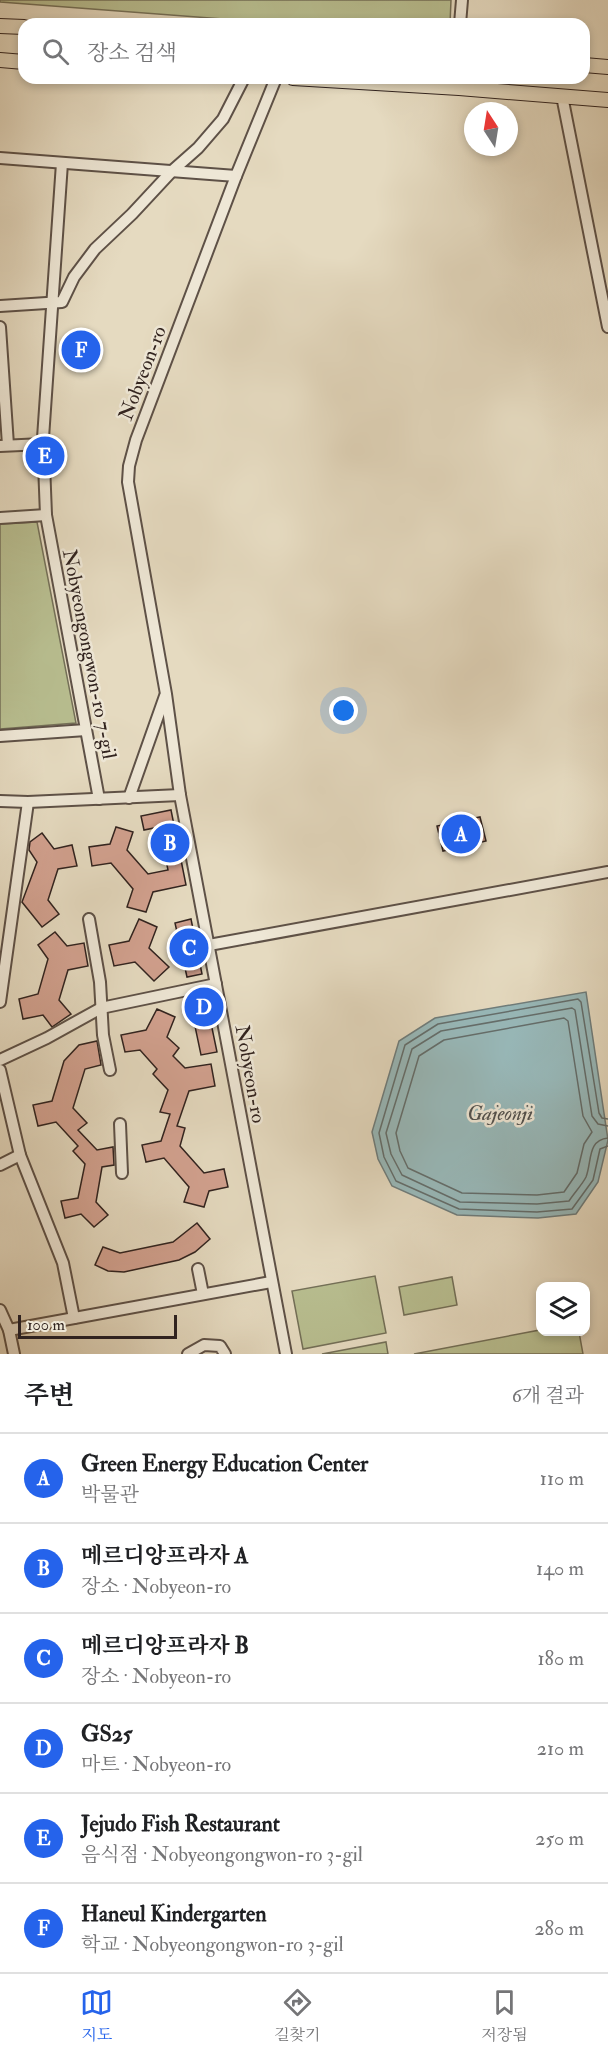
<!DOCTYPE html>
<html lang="ko">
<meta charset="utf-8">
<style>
:root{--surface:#fff;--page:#f2f2f2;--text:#202124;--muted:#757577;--line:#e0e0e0;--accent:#2563eb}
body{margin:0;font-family:"IM FELL Double Pica","Noto Serif KR",serif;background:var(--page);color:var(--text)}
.controls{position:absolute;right:18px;bottom:18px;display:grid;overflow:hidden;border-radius:12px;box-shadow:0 3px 9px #0003}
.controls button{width:54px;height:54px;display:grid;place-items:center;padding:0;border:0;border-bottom:2px solid var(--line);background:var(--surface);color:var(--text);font:30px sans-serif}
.compass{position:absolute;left:464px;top:102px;width:54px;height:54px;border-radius:50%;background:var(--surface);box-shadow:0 3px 9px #0003;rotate:348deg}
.scale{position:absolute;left:18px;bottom:15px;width:159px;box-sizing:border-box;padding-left:6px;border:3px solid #31231f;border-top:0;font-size:16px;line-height:21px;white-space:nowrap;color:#31231f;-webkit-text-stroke:4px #eee7d6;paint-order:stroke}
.you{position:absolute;left:344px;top:711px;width:21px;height:21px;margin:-15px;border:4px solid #fff;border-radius:50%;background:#1a73e8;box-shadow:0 0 0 9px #1a73e833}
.badge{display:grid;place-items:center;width:39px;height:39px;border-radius:50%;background:var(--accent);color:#fff;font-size:20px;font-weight:700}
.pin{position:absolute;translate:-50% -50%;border:3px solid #fff;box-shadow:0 2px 6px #0006}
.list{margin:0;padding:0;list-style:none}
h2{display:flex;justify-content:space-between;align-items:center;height:78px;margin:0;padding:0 24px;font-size:26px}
h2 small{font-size:20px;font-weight:400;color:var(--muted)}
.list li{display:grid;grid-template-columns:39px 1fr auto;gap:18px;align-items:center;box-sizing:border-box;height:90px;padding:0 24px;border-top:2px solid var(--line)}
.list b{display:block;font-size:22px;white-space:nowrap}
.list p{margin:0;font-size:20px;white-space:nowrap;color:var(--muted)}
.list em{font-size:20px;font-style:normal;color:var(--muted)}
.icon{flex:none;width:33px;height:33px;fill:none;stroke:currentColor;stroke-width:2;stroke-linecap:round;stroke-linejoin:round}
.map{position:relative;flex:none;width:608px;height:1354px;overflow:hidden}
.search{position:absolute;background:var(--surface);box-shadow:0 3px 9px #0003;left:18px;right:18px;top:18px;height:66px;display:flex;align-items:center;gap:15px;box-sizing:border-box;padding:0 21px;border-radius:18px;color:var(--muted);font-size:22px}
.sheet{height:618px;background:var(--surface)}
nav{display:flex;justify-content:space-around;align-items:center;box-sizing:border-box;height:84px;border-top:2px solid var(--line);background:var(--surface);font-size:16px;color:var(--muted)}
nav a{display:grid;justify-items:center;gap:3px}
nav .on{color:var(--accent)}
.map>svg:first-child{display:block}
.green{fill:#b8be90;stroke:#747058;stroke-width:1.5}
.water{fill:#98b9ba;stroke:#6f7d7c;stroke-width:1.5}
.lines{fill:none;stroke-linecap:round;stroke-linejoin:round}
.shore{stroke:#646e6c;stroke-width:1.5}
.building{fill:#d2a18f;stroke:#31231f;stroke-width:1.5}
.minor-casing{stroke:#5e5147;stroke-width:14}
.major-casing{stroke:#31231f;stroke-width:16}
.minor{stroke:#eee7d6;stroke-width:10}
.major{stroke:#e5dac0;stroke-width:14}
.labels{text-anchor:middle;stroke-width:5;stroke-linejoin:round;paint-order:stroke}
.street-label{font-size:20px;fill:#31231f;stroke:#eee7d6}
.water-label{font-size:21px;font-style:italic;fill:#50504e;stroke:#eee7d6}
</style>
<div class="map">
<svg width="608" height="1354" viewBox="0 0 608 1354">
<rect width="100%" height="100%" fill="#e5dac0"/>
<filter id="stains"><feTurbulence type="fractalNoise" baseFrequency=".00333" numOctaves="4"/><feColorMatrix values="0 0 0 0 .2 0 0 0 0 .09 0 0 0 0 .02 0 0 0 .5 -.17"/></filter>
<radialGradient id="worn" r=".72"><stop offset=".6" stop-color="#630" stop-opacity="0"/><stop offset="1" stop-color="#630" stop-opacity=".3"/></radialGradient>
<g class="green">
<path d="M 0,0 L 451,0 L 450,24 L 288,24 L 0,2 Z"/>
<path d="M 37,522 L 76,723 L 0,729 L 0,524 Z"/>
<path d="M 375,1276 L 386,1333 L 303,1349 L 292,1291 Z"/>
<path d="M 452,1277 L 457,1305 L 404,1315 L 399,1287 Z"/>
<path d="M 540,1330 L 540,1332 L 579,1332 L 583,1354 L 414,1354 Z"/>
<path d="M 386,1342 L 388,1354 L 322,1354 Z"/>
</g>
<path class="water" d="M 586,992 L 608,1140 L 598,1182 L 576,1214 L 538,1218 L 457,1215 L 392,1186 L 378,1159 L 372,1132 L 399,1041 L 435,1018 Z"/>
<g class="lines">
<g class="shore">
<path d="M 564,1018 L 568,1021 L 583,1116 L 592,1132 L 584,1144 L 577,1173 L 564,1192 L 537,1195 L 462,1193 L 408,1168 L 400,1151 L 396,1133 L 419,1056 L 444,1040 Z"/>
<path d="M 608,1119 L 602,1118 L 599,1113 L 581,1002 L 578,999 L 438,1024 L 405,1045 L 379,1133 L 384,1157 L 396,1181 L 459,1209 L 537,1212 L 572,1209 L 593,1180 L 600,1149 L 608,1146"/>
<path d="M 608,1126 L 598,1124 L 592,1116 L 575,1010 L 572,1008 L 441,1031 L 412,1049 L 386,1133 L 391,1154 L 402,1175 L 460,1202 L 537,1204 L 569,1201 C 574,1193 582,1185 586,1177 C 592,1162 587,1140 608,1138"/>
</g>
</g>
<g class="building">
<path d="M 171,810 L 186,885 L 153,892 L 146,912 L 127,907 L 133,889 L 111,863 L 92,866 L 89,847 L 110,844 L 116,827 L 133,832 L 127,850 L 148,874 L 168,870 L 159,827 L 144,830 L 141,816 Z"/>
<path d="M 480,817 L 486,841 L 443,851 L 437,826 Z"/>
<path d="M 42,833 L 54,849 L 72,845 L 77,866 L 58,869 L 48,900 L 59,914 L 42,927 L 22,902 L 37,862 L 29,850 L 30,842 Z"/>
<path d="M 139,919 L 157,927 L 149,948 L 169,967 L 154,981 L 135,962 L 114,966 L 109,945 L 129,941 Z"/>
<path d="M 191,919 L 202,974 L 187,977 L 175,923 Z"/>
<path d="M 55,932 L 67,946 L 84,943 L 88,966 L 68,970 L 59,1000 L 71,1014 L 52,1027 L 43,1015 L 23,1019 L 19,999 L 38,994 L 48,959 L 38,945 Z"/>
<path d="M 207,1004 L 217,1052 L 201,1055 L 191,1007 Z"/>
<path d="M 157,1009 L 175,1017 L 167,1037 L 179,1048 L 173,1056 L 185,1068 L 211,1064 L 215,1086 L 189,1091 L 177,1126 L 185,1128 L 180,1146 L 204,1173 L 224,1169 L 228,1187 L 209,1191 L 204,1207 L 184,1202 L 189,1187 L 164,1158 L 146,1162 L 142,1145 L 161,1141 L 170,1114 L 160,1112 L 168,1090 L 153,1074 L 157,1069 L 140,1050 L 125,1052 L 121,1035 L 146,1030 Z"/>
<path d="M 97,1041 L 101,1065 L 85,1069 L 73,1108 L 87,1123 L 78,1130 L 97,1150 L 113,1147 L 114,1165 L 102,1167 L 96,1202 L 108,1215 L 94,1227 L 81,1214 L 65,1218 L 61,1201 L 78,1198 L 85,1164 L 73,1151 L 78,1146 L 56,1122 L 38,1126 L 33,1105 L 52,1101 L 64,1061 L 79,1045 Z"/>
<path d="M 197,1223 L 210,1239 L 195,1252 L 179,1260 L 124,1272 L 108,1271 L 95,1265 L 103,1247 L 120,1253 L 173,1242 Z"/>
</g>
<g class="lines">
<defs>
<g id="minor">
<path d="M 460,24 L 462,0"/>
<path d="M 276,78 L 236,176 L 136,440 L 129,466 L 128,482 L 166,694 L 180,795 L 286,1354"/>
<path d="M 562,96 L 608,327"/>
<path d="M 0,158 L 236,176"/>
<path d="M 62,163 L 43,438 L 46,515 L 99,799"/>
<path d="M 0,306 L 62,302 L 74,277 L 95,249 L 132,214 L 172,171 L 198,148 L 223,119 L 244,78"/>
<path d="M 0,327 L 8,445"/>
<path d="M 0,446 L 43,444"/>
<path d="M 0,518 L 46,515"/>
<path d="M 0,736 L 86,730"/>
<path d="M 129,798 L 165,696"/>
<path d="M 0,801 L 28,802 L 180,795"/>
<path d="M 89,919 L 100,982 L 103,1035 L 110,1070"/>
<path d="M 209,945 L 608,872"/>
<path d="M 0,1002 L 28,802"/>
<path d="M 0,1060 L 47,1038 L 101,1008 L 216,984"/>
<path d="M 0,1070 L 20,1155 L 63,1263 L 74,1318"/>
<path d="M 120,1124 L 122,1173"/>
<path d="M 0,1165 L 20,1155"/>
<path d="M 198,1269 L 203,1294"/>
<path d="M 0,1310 L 9,1330 L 14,1354"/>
<path d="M 9,1330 L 271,1282"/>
<path d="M 188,1354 L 204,1345 L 220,1346 L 225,1354"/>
</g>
<g id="major">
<path d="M 0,26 L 24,27"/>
<path d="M 0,60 L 24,62"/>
<path d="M 584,65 L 608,67"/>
<path d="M 293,78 L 459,88 L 608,100"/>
</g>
</defs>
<use href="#minor" class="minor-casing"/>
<use href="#major" class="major-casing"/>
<use href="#minor" class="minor"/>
<use href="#major" class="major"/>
</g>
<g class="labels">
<g class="street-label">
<text transform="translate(142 373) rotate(-69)" y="7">Nobyeon-ro</text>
<text transform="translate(90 654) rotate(79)" y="7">Nobyeongongwon-ro 7-gil</text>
<text transform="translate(251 1074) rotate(80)" y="7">Nobyeon-ro</text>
</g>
<g class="water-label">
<text x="500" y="1120">Gajeonji</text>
</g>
</g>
<rect width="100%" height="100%" filter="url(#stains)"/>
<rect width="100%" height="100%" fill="url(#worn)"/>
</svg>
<div class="controls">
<button><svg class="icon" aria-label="layers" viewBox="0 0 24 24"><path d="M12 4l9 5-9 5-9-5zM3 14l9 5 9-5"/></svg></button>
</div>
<svg class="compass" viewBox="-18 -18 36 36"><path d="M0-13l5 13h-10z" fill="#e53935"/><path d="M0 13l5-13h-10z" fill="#757577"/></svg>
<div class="scale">100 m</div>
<div class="you"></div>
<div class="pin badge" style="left:461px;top:834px">A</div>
<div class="pin badge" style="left:170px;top:843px">B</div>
<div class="pin badge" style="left:189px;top:948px">C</div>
<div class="pin badge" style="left:204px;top:1007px">D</div>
<div class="pin badge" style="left:45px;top:456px">E</div>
<div class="pin badge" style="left:81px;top:350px">F</div>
<div class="search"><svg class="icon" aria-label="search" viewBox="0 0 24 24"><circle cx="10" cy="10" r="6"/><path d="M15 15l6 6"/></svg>장소 검색</div>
</div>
<section class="sheet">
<h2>주변<small>6개 결과</small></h2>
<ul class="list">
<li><span class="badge">A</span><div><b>Green Energy Education Center</b><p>박물관</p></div><em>110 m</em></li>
<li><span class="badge">B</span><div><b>메르디앙프라자 A</b><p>장소 · Nobyeon-ro</p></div><em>140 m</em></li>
<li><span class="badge">C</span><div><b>메르디앙프라자 B</b><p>장소 · Nobyeon-ro</p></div><em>180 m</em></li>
<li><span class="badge">D</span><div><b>GS25</b><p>마트 · Nobyeon-ro</p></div><em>210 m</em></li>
<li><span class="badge">E</span><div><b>Jejudo Fish Restaurant</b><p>음식점 · Nobyeongongwon-ro 3-gil</p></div><em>250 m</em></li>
<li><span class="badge">F</span><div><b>Haneul Kindergarten</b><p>학교 · Nobyeongongwon-ro 3-gil</p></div><em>280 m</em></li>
</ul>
</section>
<nav>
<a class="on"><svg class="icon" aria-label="map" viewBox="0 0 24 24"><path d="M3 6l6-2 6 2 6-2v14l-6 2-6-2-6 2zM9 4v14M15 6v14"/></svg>지도</a>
<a><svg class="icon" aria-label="directions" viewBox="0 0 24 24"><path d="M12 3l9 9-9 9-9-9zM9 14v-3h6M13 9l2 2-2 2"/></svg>길찾기</a>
<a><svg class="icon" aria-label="saved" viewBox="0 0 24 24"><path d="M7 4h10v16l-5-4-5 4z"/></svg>저장됨</a>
</nav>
